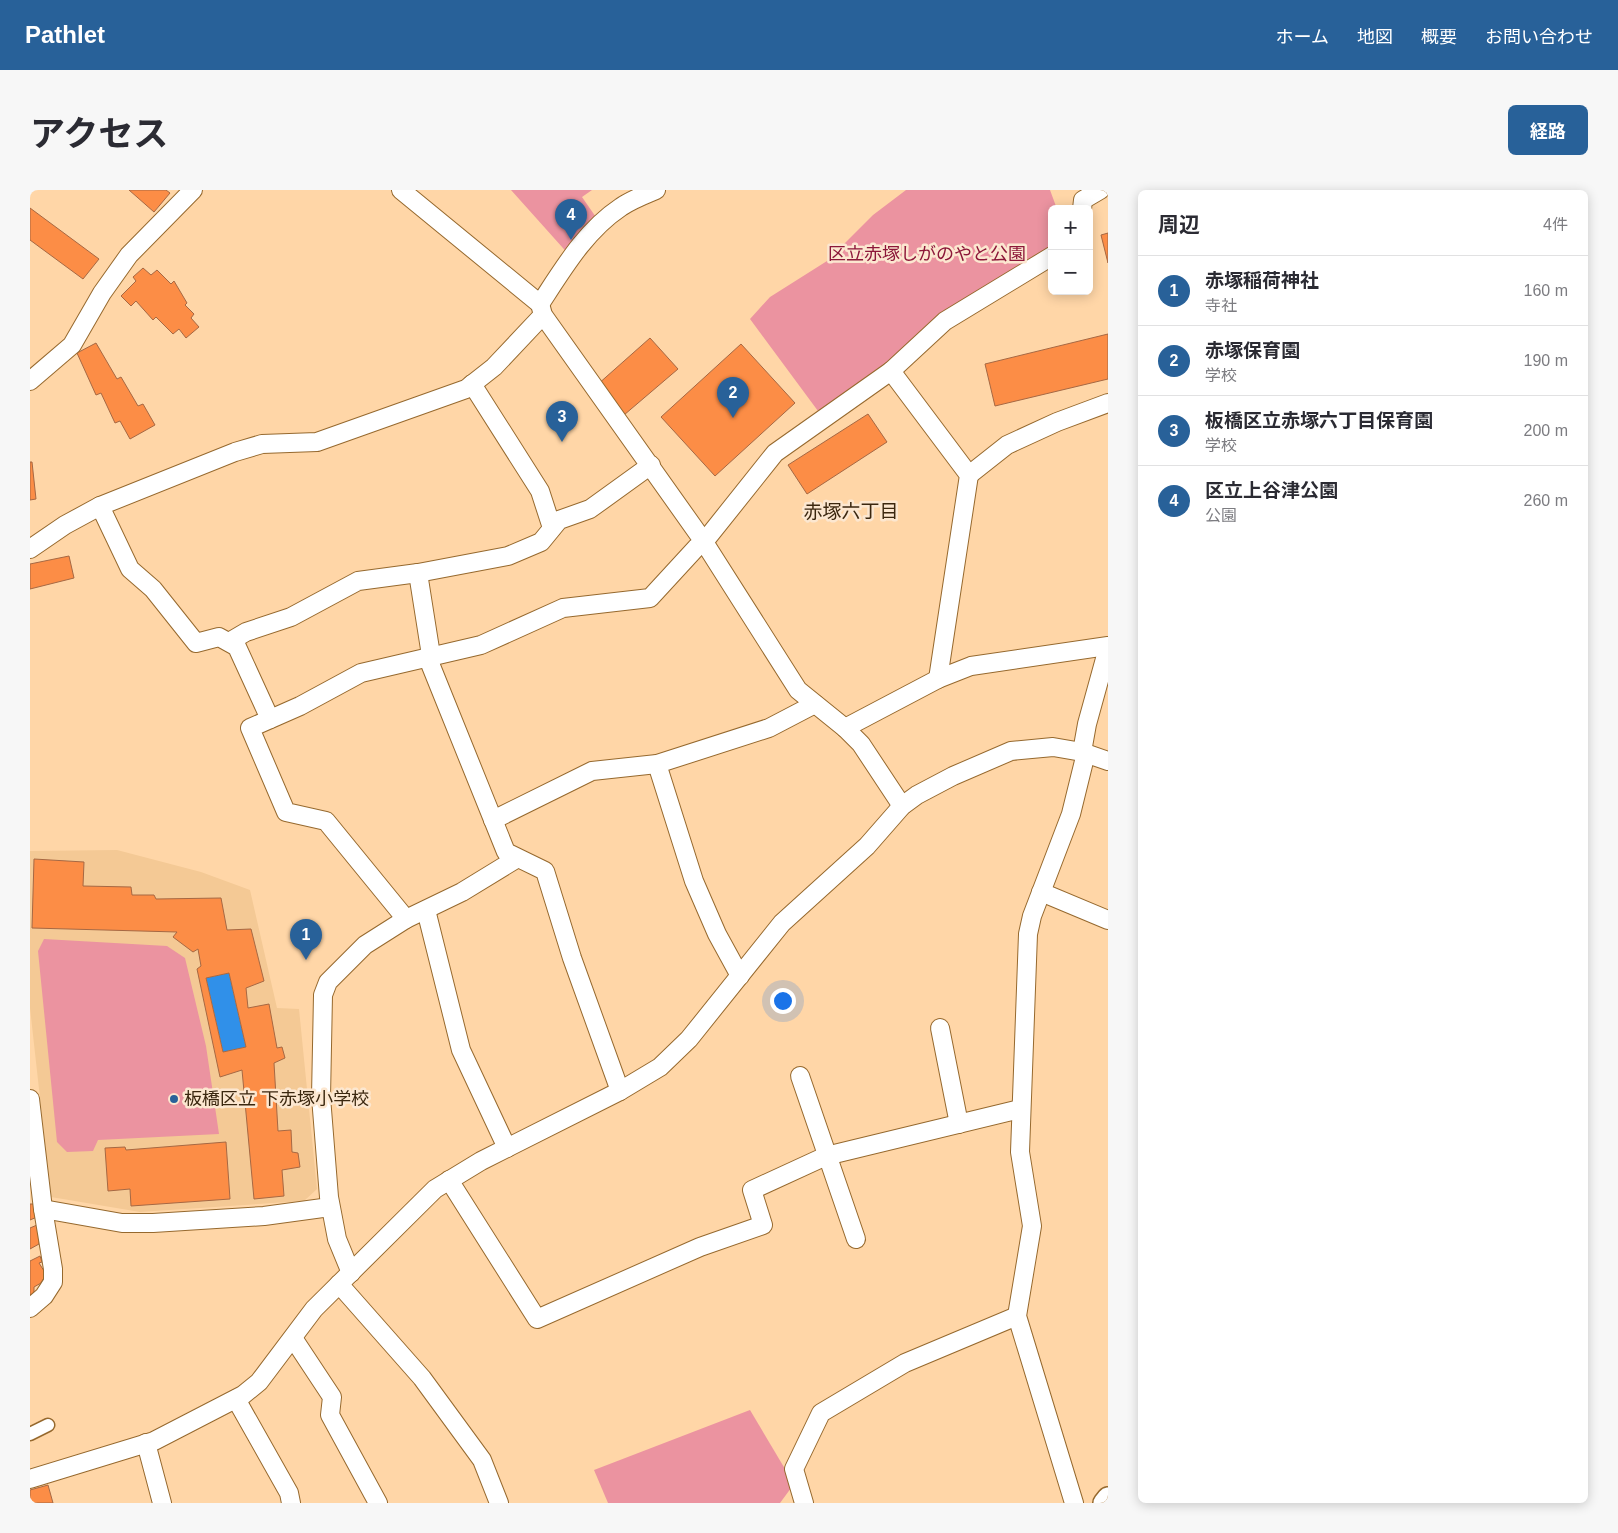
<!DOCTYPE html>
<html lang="ja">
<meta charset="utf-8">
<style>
:root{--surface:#fff;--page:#f7f7f7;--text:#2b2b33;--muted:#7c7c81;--line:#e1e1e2;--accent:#286199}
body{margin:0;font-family:Arial,"Noto Sans JP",sans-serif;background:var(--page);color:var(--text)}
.controls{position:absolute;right:15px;top:15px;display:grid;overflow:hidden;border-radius:8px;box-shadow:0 2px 12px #0003}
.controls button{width:45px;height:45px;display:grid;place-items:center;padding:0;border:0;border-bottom:1px solid var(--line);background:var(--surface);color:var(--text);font:25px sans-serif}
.you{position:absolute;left:752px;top:810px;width:18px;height:18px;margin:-12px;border:4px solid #fff;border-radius:50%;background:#1a73e8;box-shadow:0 0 0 8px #1a73e833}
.badge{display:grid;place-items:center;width:32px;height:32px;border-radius:50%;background:var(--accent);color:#fff;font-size:16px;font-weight:700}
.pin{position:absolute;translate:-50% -41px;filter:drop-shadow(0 1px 2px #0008)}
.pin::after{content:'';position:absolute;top:26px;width:18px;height:15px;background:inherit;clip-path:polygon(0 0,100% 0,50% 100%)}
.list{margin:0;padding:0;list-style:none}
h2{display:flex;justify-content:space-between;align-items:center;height:65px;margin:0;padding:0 20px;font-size:21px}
h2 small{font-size:16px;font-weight:400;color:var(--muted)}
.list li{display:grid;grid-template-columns:32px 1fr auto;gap:15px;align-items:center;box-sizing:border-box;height:70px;padding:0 20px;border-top:1px solid var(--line)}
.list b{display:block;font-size:19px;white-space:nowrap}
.list p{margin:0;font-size:16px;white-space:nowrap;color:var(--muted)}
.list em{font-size:16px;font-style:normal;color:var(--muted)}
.map{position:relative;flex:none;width:1078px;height:1313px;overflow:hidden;border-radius:8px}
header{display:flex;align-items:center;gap:30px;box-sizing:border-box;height:70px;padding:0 25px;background:var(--accent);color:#fff}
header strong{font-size:24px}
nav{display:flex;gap:28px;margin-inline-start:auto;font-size:18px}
.intro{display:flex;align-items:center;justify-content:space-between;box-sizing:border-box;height:120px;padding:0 30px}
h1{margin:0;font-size:35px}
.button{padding:12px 22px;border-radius:8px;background:var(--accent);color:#fff;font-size:18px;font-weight:700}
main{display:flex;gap:30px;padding:0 30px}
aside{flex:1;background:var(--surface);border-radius:8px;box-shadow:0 2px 12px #0003}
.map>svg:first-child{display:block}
.built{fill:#f4c995}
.green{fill:#eb93a0}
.water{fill:#3090e9}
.building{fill:#fc8d46;stroke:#a66843;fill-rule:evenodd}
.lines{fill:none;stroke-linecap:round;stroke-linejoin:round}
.pedestrian-casing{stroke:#96692e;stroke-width:15}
.minor-casing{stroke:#96692e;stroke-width:20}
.tertiary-casing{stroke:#96692e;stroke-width:24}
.pedestrian{stroke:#fff;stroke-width:12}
.minor{stroke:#fff;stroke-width:18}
.tertiary{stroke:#fff;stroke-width:21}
.poi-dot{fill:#286199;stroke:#fce7d0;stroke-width:2}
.labels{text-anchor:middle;stroke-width:5;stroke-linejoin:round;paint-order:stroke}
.park-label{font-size:18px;fill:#8c1739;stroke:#fce7d0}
.poi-label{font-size:18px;fill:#3b270f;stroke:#fce7d0;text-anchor:start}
.neighbourhood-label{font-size:19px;fill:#3b270f;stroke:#fce7d0}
</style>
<header>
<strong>Pathlet</strong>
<nav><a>ホーム</a><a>地図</a><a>概要</a><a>お問い合わせ</a></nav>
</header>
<div class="intro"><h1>アクセス</h1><a class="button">経路</a></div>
<main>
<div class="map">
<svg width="1078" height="1313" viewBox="0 0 1078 1313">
<rect width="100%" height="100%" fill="#ffd6a7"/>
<path class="built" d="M 87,660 L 171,682 L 220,700 L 247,818 L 269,819 L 287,999 L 274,1011 L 110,1022 L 21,1007 L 0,818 L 0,661 Z"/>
<g class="green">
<path d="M 481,0 L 562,0 L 552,7 L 570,33 L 541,67 Z"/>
<path d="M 876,0 L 1020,0 L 1027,19 L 1022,19 L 1022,59 L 858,176 L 788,221 L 720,129 L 740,107 L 797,71 L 843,25 Z"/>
<path d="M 14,749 L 137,756 L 155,768 L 176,856 L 189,944 L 68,950 L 63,961 L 37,962 L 27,952 L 8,761 Z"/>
<path d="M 720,1220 L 764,1294 L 750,1313 L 578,1313 L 564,1280 Z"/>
</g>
<path class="water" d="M 199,783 L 216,857 L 193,862 L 176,788 Z"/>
<g class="building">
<path d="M 99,0 L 136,0 L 140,3 L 124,22 Z"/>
<path d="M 0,18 L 69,69 L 53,89 L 0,50 Z"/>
<path d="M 1078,43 L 1078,73 L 1071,45 Z"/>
<path d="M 113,78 L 121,85 L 127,80 L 141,94 L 144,91 L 157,113 L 155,115 L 164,124 L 161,128 L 169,137 L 156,148 L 149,139 L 143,144 L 126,127 L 123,130 L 106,111 L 101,116 L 91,106 L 106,91 L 103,87 Z"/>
<path d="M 1078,144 L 1078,189 L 965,216 L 955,174 Z"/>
<path d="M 620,148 L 648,179 L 594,225 L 567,195 Z"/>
<path d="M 66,153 L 87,189 L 91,187 L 108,216 L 113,214 L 125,235 L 100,249 L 90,231 L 85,233 L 71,203 L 66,205 L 47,163 Z"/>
<path d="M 711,154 L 765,213 L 685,286 L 631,227 Z"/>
<path d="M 838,224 L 857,252 L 777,304 L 758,275 Z"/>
<path d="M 0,272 L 2,272 L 6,309 L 0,310 Z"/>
<path d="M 39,366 L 44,388 L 0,399 L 0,374 Z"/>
<path d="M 4,669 L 54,672 L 53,696 L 101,697 L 102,705 L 124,705 L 126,709 L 191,708 L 197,740 L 221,739 L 234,791 L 216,798 L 218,818 L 239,814 L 247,858 L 252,857 L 255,868 L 244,873 L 248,941 L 261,940 L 262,962 L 268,963 L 270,977 L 252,980 L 254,1006 L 224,1009 L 212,880 L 190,887 L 167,779 L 171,776 L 168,759 L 163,762 L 143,747 L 147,742 L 2,738 ZM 199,783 L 216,857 L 193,862 L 176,788 Z"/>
<path d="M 196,952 L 200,1009 L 101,1016 L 100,999 L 78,1001 L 75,958 L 95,957 L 96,960 Z"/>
<path d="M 0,1014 L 4,1014 L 7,1027 L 0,1030 Z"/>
<path d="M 7,1035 L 10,1041 L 9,1054 L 0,1059 L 0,1038 Z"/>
<path d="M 10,1066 L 12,1072 L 9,1073 L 16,1084 L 11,1093 L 4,1097 L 4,1104 L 0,1105 L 0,1071 Z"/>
<path d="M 18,1295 L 23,1313 L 0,1313 L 0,1300 Z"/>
</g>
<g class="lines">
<defs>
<path id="pedestrian" d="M 0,1244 L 18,1235"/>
<g id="minor">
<path d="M 371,0 L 510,114 L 513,125 L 674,352 L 768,500 L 815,538 L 831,554 L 872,616"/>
<path d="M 1052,19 L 1053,10 L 1070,0"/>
<path d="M 510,114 C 533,79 555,41 591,17 C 601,10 614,5 626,0"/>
<path d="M 861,181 L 939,285 L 908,489"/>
<path d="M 0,191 L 42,155 L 72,103 L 99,65 L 163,0"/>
<path d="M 442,194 L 510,301 L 522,338"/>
<path d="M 939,285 L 977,255 L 1027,232 L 1078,213"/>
<path d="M 70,316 L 100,379 L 123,399 L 166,453 L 189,447 L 207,457 L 240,529"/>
<path d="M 0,359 L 35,335 L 70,316 L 205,262 L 232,254 L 287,252 L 436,199 L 464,177 L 513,125"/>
<path d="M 388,383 L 400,459 L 399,471 L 476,662 L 515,681 L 542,768 L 590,901"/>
<path d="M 199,452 L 216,442 L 261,427 L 328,391 L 388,383 L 478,366 L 511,352 L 529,330 L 560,319 L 621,275"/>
<path d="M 815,538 L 908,489 L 941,476 L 1078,456"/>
<path d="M 1052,562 L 1057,534 L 1078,458"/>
<path d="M 627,574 L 664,691 L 687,744 L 710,786"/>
<path d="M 463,630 L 562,581 L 627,574 L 739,538 L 785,514"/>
<path d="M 1011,702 L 1078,730"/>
<path d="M 396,720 L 431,860 L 477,958"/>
<path d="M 376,729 L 296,631 L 256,622 L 220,538 L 270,516 L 331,483 L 451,455 L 533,418 L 620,408 L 666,358 L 674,352 L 745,263 L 861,181 L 915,131 L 1022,66"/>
<path d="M 910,838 L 929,934"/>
<path d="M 770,886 L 826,1049"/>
<path d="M 0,909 L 13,1019 L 23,1079 L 23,1092 L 14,1106 L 0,1118"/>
<path d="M 419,990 L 507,1129 L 670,1057 L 733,1035 L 722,1000 L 796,966 L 990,919"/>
<path d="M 13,1019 L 92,1033 L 123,1033 L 234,1026 L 300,1017"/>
<path d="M 321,1083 L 307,1049 L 299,1007 L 291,907 L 293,805 L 298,792 L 335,755 L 376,729 L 432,702 L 486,669"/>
<path d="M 309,1094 L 392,1188 L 452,1270 L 469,1313"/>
<path d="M 263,1148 L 302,1207 L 300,1225 L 348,1313"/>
<path d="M 206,1209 L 259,1303 L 261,1313"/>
<path d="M 116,1253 L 132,1313"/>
<path d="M 0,1289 L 124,1251 L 213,1205 L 229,1192 L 284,1119 L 405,999 L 451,971 L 590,901 L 630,877 L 659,849 L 752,733 L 837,656 L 872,616 L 887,605 L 923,586 L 981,561 L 1023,557 L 1052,562 L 1078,571"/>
<path d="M 774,1313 L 764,1279 L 791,1223 L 875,1173 L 987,1126"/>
<path d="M 1044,1313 L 987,1126 L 1002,1036 L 990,962 L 998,744 L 1002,726 L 1041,624 L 1056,563"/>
</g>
<path id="tertiary" d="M 1074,1313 L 1078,1308"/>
</defs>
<use href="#pedestrian" class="pedestrian-casing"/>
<use href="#minor" class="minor-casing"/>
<use href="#tertiary" class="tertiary-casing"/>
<use href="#pedestrian" class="pedestrian"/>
<use href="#minor" class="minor"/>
<use href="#tertiary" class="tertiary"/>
</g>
<circle class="poi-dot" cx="144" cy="909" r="5"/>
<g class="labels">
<g class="park-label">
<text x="897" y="70">区立赤塚しがのやと公園</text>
</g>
<g class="poi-label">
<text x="154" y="915">板橋区立 下赤塚小学校</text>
</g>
<g class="neighbourhood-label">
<text x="821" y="328">赤塚六丁目</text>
</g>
</g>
</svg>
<div class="controls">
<button>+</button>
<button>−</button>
</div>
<div class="you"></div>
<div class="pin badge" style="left:276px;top:770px">1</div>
<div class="pin badge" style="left:703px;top:228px">2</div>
<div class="pin badge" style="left:532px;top:252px">3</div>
<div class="pin badge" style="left:541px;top:50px">4</div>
</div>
<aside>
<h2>周辺<small>4件</small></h2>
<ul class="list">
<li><span class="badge">1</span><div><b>赤塚稲荷神社</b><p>寺社</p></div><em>160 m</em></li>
<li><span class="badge">2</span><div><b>赤塚保育園</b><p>学校</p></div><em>190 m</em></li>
<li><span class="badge">3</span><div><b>板橋区立赤塚六丁目保育園</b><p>学校</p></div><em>200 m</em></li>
<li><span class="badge">4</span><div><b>区立上谷津公園</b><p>公園</p></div><em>260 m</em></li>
</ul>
</aside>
</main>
